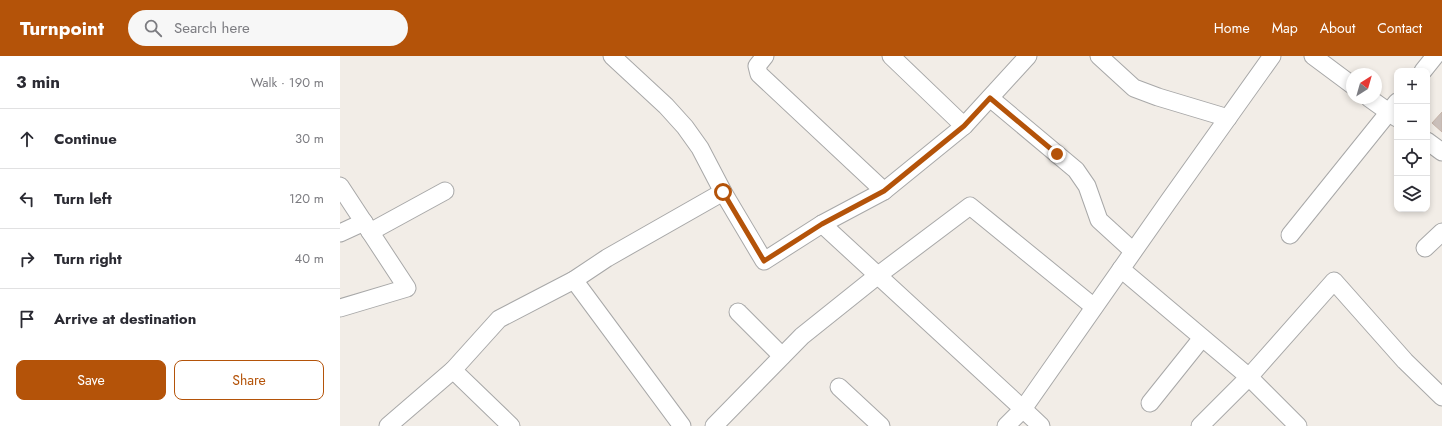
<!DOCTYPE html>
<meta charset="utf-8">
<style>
:root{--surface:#fff;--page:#f7f7f7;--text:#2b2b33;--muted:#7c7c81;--line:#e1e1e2;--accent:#b45309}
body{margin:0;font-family:Jost,sans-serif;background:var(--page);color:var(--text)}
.controls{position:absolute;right:12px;top:12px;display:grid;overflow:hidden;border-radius:8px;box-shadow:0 2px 6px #0003}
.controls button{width:36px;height:36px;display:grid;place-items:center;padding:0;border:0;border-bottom:1px solid var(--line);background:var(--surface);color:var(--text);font:20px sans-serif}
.compass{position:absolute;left:1006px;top:12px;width:36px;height:36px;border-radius:50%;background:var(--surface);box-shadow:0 2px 6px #0003;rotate:37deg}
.stop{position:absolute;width:12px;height:12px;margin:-9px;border:3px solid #b45309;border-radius:50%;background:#fff}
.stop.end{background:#b45309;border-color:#fff;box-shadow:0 1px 4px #0008}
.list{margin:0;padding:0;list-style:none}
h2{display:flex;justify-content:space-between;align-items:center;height:52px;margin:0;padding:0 16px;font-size:17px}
h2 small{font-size:13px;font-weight:400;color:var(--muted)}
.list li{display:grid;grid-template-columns:26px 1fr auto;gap:12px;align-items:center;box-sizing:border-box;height:60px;padding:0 16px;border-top:1px solid var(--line)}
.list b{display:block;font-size:15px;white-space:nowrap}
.list em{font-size:13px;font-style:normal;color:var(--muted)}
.actions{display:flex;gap:8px;padding:12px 16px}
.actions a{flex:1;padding:9px 0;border:1px solid var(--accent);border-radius:8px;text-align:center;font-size:14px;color:var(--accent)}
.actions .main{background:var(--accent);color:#fff}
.icon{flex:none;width:22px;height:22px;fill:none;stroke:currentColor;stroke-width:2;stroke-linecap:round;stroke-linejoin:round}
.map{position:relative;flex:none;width:1102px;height:370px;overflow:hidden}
header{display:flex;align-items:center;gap:24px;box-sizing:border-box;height:56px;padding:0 20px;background:var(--accent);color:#fff}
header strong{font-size:19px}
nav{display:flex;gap:22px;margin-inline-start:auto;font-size:14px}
.search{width:280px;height:36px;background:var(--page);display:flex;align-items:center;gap:10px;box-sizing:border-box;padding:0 14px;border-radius:22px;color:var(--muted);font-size:15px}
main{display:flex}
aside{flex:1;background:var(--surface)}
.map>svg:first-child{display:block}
.building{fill:#cabfba;stroke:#c5b2a8}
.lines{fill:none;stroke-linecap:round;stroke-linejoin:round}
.street-casing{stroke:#a8a8a8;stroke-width:19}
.street{stroke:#fff;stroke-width:17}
.route{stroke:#b45309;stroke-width:5}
</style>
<header>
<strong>Turnpoint</strong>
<div class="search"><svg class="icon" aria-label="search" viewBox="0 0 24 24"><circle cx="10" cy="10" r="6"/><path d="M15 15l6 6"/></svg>Search here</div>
<nav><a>Home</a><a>Map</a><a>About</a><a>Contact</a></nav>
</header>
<main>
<aside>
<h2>3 min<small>Walk · 190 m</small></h2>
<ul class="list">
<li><svg class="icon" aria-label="ahead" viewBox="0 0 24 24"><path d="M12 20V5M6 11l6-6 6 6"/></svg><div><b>Continue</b></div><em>30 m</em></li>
<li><svg class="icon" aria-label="left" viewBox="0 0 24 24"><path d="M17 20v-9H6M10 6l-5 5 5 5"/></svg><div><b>Turn left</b></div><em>120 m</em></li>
<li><svg class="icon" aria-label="right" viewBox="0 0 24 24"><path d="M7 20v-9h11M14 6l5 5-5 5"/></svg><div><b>Turn right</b></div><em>40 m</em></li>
<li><svg class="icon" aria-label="arrive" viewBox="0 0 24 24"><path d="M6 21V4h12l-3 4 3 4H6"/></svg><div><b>Arrive at destination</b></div></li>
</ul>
<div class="actions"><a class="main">Save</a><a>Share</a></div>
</aside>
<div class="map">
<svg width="1102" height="370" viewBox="0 0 1102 370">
<rect width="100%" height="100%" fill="#f2ede7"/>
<path class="building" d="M 1102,56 L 1102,76 L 1092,67 Z"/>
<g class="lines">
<defs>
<g id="street">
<path d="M 272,0 L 326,50 L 345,71 L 360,92 L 383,136 L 424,205 L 482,168 L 544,135 L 624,70"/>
<path d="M 425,0 L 417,10 L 419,18 L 544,135"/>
<path d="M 551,0 L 624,70 L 688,0"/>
<path d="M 759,0 L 794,32 L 818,41 L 888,62"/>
<path d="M 973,0 L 1012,29"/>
<path d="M 1083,15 L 1095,0"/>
<path d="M 650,42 L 736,114 L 747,130 L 759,164 L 793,195"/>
<path d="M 1029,42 L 1057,62"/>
<path d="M 1087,85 L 1102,96"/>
<path d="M 0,130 L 67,232 L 0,252"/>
<path d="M 482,168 L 683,353 L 666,370"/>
<path d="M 30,176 L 105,135"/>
<path d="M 0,177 L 24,166"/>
<path d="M 950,179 L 1057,46"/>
<path d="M 1085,192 L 1102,176"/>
<path d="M 781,213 L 909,321 L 958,370"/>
<path d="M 234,224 L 342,370"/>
<path d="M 398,256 L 442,300"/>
<path d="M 113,314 L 171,370"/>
<path d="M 499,331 L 541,370"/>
<path d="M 810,347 L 862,282"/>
<path d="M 48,370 L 113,314 L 159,263 L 234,224 L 267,202 L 383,136"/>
<path d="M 374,370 L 462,280 L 537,220 L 630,150 L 754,251"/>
<path d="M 701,370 L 683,353 L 828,146 L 932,0"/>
<path d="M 860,370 L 909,321 L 994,225 L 1065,305 L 1102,341"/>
</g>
</defs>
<use href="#street" class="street-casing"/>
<use href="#street" class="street"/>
</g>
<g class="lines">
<path class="route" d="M 383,136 L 424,205 L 482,168 L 544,135 L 624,70 L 650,42 L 717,98"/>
</g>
</svg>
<div class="controls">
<button>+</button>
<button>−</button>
<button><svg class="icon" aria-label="locate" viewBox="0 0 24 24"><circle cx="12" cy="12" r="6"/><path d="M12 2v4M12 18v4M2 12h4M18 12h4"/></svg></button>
<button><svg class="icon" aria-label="layers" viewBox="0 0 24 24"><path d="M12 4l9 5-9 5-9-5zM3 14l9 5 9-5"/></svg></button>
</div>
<svg class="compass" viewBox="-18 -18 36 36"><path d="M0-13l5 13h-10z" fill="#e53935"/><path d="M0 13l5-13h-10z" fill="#7c7c81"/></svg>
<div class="stop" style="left:383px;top:136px"></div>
<div class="stop end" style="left:717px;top:98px"></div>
</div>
</main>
